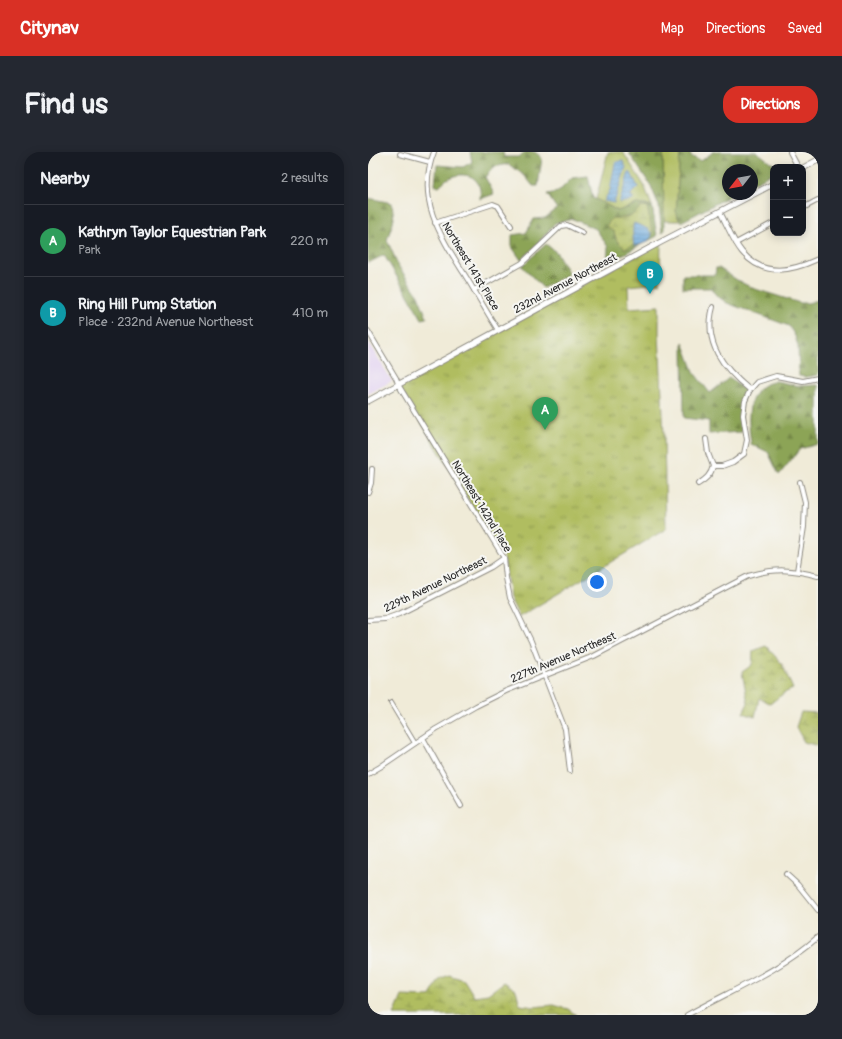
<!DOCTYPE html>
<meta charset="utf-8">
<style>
:root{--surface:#171b24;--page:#242831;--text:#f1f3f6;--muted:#9ea1a6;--line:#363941;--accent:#d93025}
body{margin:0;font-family:Pangolin,sans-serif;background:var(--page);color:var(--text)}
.controls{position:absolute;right:12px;top:12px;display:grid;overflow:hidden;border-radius:8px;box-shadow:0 2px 10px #0003}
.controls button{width:36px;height:36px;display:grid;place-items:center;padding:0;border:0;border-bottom:1px solid var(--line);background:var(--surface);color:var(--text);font:20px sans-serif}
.compass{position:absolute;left:354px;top:12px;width:36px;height:36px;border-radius:50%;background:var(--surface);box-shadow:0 2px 10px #0003;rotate:239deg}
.you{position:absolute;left:229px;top:430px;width:14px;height:14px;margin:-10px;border:3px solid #fff;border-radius:50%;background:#1a73e8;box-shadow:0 0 0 6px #1a73e833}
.badge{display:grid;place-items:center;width:26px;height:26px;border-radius:50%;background:var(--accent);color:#fff;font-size:13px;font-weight:700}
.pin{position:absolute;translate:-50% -33px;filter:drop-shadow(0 1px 2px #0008)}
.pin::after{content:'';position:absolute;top:21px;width:14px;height:12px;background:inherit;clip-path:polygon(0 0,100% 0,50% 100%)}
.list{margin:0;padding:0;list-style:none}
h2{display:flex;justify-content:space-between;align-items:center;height:52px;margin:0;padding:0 16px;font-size:17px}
h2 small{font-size:13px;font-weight:400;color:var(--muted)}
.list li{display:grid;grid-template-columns:26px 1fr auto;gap:12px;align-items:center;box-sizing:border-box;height:72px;padding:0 16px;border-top:1px solid var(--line)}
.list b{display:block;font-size:15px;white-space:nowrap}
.list p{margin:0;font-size:13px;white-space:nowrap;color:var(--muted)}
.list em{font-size:13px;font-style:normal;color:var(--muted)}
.map{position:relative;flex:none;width:450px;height:863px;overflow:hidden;border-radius:16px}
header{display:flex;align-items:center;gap:24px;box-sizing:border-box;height:56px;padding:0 20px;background:var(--accent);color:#fff}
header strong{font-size:19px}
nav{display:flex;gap:22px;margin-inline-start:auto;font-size:14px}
.intro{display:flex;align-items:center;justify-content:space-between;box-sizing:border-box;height:96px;padding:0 24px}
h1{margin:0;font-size:28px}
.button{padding:10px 18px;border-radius:16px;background:var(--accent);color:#fff;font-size:14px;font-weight:700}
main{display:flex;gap:24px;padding:0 24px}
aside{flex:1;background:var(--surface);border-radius:16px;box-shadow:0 2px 10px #0003}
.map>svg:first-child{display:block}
.built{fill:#e3d3f2}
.green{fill:#b0bd60;stroke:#6e7446}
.forest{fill:url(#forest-firs);stroke:#5c6840}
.wetland{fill:url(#wetland-marsh);stroke:#6e7446}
.park{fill:url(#park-tufts);stroke:#6e7446}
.water{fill:url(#water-rules);stroke:#4a6882}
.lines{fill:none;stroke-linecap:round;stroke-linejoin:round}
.minor-casing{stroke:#8e8b82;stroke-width:6}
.tertiary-casing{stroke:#8e8b82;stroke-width:7}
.minor{stroke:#fff;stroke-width:4}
.tertiary{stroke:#fff;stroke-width:5}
.labels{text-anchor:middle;stroke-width:4;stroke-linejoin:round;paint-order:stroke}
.street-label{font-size:11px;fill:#2b2b2b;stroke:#f6f6f2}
</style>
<header>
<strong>Citynav</strong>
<nav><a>Map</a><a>Directions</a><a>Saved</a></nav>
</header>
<div class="intro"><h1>Find us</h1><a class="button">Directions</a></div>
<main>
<aside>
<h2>Nearby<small>2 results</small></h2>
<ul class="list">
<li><span class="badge" style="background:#2e9e5b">A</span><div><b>Kathryn Taylor Equestrian Park</b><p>Park</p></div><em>220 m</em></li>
<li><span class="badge" style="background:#0f9aa8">B</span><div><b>Ring Hill Pump Station</b><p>Place · 232nd Avenue Northeast</p></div><em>410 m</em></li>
</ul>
</aside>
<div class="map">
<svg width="450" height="863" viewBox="0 0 450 863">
<defs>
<pattern id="forest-firs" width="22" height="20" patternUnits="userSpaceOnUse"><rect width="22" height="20" fill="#8ca456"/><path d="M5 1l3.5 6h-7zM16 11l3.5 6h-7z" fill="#738647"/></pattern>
<pattern id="wetland-marsh" width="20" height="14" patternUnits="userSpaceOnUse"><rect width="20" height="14" fill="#b0bd60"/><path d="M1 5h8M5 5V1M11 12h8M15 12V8" fill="none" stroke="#8f9a4f"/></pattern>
<pattern id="park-tufts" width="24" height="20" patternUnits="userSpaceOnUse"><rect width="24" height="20" fill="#b0bd60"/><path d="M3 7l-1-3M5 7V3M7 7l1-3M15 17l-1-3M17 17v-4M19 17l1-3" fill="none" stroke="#8f9a4f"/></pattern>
<pattern id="water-rules" width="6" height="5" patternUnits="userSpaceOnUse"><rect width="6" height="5" fill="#68a5d9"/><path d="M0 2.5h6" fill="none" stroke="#5687b0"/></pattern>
</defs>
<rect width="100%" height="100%" fill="#f6f6f2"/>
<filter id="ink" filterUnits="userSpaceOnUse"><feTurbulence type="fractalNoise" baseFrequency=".025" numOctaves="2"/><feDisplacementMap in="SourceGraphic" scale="8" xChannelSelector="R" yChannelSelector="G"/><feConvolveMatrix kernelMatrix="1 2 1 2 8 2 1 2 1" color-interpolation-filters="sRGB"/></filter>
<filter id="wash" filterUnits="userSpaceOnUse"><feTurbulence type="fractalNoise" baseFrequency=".012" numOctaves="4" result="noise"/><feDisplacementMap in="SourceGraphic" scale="16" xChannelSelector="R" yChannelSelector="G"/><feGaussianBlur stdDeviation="0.9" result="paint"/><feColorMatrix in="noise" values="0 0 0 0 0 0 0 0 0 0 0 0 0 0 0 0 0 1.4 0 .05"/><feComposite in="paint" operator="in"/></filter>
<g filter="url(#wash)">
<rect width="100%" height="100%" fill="#f0ebd8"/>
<path class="built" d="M 0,189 L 24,229 L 0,242 Z"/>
<g class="green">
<path d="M 240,0 L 255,0 L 276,33 L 284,54 L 269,52 L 250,59 L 228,47 Z"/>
<path d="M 295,0 L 312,0 L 308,62 L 312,69 L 296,69 Z"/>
</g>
<g class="forest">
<path d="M 102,0 L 135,0 L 136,5 L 151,5 L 157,0 L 167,0 L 174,6 L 170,34 L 165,34 L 156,23 L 140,12 L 126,15 L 117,25 L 126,42 L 112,47 C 112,43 113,38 111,34 C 107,21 91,21 81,26 C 77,27 74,32 71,34 L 67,33 L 69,13 L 95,15 L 104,10 Z"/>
<path d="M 262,0 L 295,0 L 296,79 L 294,81 L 291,54 L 283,34 L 261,1 Z"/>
<path d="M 312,0 L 323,0 L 322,4 L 333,9 L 345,0 L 389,0 L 409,15 L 405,15 L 405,21 L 384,32 L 384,18 L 360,18 L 360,42 L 366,42 L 313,70 L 308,62 Z"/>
<path d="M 220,24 L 225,46 L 250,59 L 269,52 L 284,54 L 289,84 L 239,111 L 240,95 L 228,77 L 205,67 L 187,71 L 166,96 L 153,108 L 144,95 L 144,83 L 158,81 L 166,67 L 177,66 L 189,57 L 179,42 L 190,40 L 204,26 Z"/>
<path d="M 0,46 L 24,51 L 26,67 L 19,88 L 31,115 L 50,143 L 59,166 L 54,167 L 16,103 L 0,111 Z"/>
<path d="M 178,92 L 189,101 L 201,122 L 175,136 L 154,114 Z"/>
<path d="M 348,116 L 351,116 L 369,128 L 384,136 L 432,151 L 440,151 L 450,148 L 450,223 L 438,225 L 431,224 L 430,194 L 427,184 L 421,174 L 359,151 L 348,143 L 343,136 L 315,136 L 315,123 L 347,123 Z"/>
<path d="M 315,190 L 327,222 L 342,241 L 361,226 L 377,238 L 373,254 L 374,280 L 341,282 L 341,269 L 316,266 Z"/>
<path d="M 408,229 L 430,234 L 450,233 L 450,292 L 432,297 L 411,323 L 400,300 L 383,292 C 381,274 377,252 391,237 C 395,232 402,231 408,229 Z"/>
</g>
<g class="wetland">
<path d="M 273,54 L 279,55 L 285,82 L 284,84 L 257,97 L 249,89 L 246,80 L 238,74 L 244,66 C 256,67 266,65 273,54 Z"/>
<path d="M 398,494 L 414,512 L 425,537 L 416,541 L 402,552 L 391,546 L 387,565 L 375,561 L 380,551 L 374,520 L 384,513 L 385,499 Z"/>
<path d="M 433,560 L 450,561 L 450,594 L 436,590 L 428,575 Z"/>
<path d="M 81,823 L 96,828 L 106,844 L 120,842 L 136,830 L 148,838 L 152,853 L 166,855 L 185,853 L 200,857 L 208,863 L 26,863 L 34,844 L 61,845 L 72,827 Z"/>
</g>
<path class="park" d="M 293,90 L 292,131 L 260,134 L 261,156 L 291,154 L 291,182 L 296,284 L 298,377 L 151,465 L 142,446 L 136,406 L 31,234 Z"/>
<g class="water">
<path d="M 254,8 L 258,15 L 246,51 L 236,49 L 242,38 L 247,11 Z"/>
<path d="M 261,20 L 263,21 L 270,35 L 263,42 L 263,45 L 265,45 L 265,48 L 251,51 Z"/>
<path d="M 266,71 C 273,74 283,76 284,84 L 279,90 L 268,94 L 266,94 C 265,87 264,76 266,71 Z"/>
</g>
</g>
<g filter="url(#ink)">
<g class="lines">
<defs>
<g id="minor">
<path d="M 66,0 C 48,46 71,82 95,120 C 107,139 118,159 130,178"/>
<path d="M 422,0 L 430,15"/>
<path d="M 32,2 L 62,10"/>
<path d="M 435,56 L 450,48"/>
<path d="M 352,60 C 359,73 365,89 374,100 C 396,126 424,119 450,107"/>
<path d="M 67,71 L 125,52 L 130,54 L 143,74"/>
<path d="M 368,91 L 405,71"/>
<path d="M 106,138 L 154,111 L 193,74 L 199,73 L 215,81"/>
<path d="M 345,155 C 335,191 355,216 382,238"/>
<path d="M 0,179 L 28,226 L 31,234 L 136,406 L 138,426 L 142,446 L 163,489 L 197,577 L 202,619"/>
<path d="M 345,314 L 354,314 L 365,310 L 376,302 L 379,288 L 375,263 L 377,249 L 382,238 L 389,230 L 408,224 L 435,229 L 450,226"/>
<path d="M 330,332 C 338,327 343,323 345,314 L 340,301 L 338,287"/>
<path d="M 0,340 L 3,331 L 4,317"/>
<path d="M 429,419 L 436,375 L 437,350 L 432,330"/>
<path d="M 0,468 L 17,467 L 31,462 L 123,415 L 136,406"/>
<path d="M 23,551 L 47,591"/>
<path d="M 55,586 L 93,654"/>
<path d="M 0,622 L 12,615 L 68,577 L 108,554 L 138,539 L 226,504 L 380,424 C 407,416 423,417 450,424"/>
<path d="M 418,722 L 430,733 L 450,758"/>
<path d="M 319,863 C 364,838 412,819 450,785"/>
</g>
<g id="tertiary">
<path d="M 435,16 L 450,8"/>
<path d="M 0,249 L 293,90 L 405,32"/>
</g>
</defs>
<use href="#minor" class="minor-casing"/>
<use href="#tertiary" class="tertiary-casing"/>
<use href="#minor" class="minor"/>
<use href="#tertiary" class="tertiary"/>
</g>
</g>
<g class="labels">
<g class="street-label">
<text transform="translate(103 114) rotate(59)" y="4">Northeast 141st Place</text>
<text transform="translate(197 131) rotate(-28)" y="4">232nd Avenue Northeast</text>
<text transform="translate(114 354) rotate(59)" y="4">Northeast 142nd Place</text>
<text transform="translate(67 432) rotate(-26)" y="4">229th Avenue Northeast</text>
<text transform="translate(195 505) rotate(-23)" y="4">227th Avenue Northeast</text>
</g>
</g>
</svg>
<div class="controls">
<button>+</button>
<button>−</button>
</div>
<svg class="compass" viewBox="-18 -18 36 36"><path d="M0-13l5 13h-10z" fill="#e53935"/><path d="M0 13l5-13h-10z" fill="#9ea1a6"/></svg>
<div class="you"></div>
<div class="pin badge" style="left:177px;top:278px;background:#2e9e5b">A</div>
<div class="pin badge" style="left:282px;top:142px;background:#0f9aa8">B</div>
</div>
</main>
